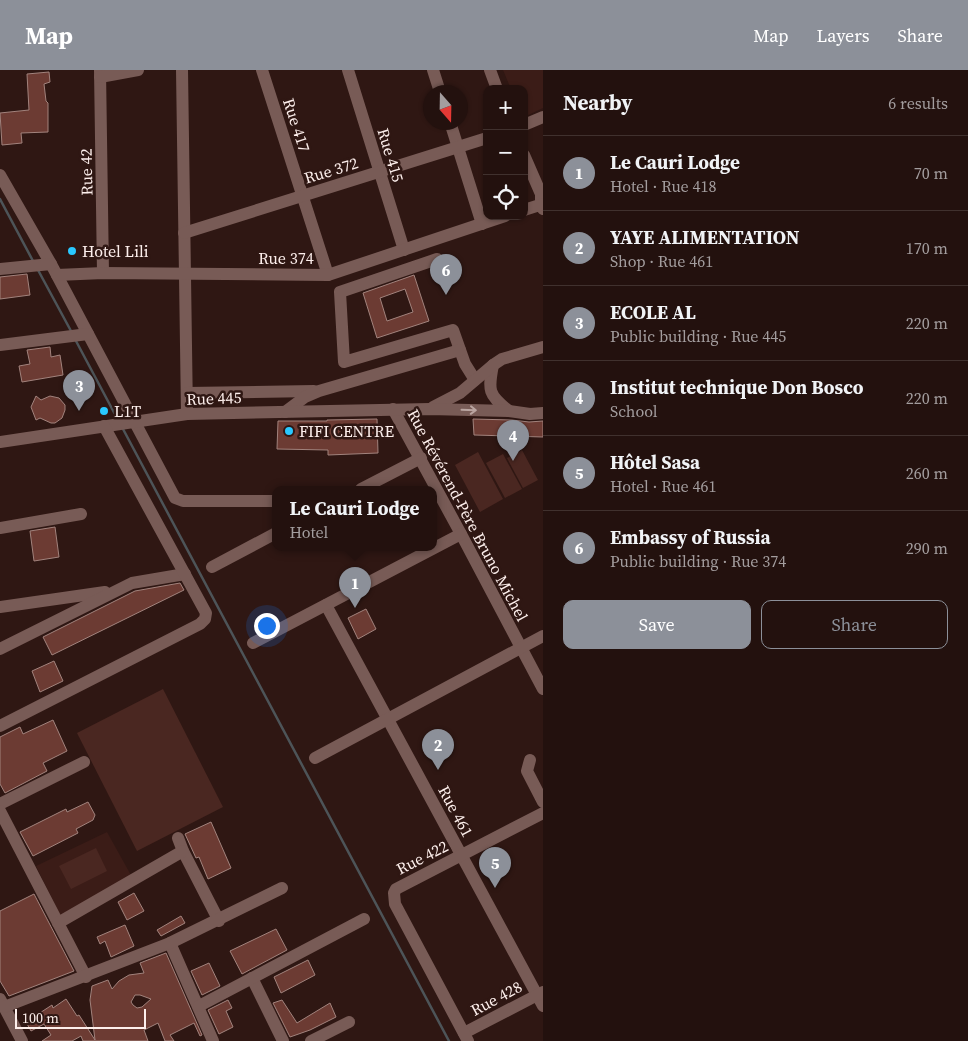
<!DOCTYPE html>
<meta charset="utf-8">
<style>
:root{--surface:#23110e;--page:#2b1a17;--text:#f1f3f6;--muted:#a39d9e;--line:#40312e;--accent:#8c9099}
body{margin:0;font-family:"Source Serif 4",serif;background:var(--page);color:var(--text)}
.controls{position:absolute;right:15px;top:15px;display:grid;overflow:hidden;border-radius:10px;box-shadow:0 1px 4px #0004}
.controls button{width:45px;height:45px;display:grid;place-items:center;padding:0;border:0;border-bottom:1px solid var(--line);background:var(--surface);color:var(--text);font:25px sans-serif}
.compass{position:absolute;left:423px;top:15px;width:45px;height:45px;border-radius:50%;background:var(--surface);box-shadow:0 1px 4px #0004;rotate:160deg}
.scale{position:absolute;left:15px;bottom:12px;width:131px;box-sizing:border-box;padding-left:5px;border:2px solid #fdefec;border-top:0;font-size:14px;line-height:18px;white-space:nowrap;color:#fdefec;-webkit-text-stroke:4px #2f1713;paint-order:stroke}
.you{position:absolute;left:266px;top:555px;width:18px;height:18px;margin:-12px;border:4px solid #fff;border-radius:50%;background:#1a73e8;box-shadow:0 0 0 8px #1a73e833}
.badge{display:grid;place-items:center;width:32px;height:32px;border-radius:50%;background:var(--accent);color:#fff;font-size:16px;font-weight:700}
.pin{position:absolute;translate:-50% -41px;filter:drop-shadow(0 1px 2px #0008)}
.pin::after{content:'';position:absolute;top:26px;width:18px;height:15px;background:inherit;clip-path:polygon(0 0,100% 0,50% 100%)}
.popup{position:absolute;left:272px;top:416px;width:165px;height:65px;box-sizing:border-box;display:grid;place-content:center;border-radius:10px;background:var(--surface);filter:drop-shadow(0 1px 4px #0005);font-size:16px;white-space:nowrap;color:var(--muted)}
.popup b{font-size:19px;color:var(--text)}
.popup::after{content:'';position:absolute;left:50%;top:100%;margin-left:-10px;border:10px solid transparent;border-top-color:var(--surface)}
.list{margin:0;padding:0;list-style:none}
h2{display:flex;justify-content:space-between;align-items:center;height:65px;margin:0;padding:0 20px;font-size:21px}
h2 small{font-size:16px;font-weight:400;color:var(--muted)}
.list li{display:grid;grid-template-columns:32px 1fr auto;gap:15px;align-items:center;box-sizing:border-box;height:75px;padding:0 20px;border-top:1px solid var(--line)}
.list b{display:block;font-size:19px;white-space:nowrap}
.list p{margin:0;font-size:16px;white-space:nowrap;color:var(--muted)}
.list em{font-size:16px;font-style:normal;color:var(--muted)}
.actions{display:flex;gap:10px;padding:15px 20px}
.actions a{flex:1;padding:11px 0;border:1px solid var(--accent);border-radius:10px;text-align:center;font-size:18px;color:var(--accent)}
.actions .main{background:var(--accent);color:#fff}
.icon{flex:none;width:28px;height:28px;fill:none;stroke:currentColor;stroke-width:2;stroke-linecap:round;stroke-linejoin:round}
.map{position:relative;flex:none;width:543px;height:971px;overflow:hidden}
header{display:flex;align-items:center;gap:30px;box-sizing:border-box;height:70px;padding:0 25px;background:var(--accent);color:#fff}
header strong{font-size:24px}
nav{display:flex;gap:28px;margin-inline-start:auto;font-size:18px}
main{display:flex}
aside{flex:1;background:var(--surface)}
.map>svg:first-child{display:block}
.built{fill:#3b1c17}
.pitch{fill:#4a2721}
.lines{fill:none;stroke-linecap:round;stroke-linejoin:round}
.stream{stroke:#4d5458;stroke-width:2.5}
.building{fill:#6c3b33;stroke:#a2837d;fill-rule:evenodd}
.minor{stroke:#785b56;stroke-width:12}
.oneway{stroke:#baa5a1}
.poi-dot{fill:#29c8ff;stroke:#2f1713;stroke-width:2}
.labels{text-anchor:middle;stroke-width:5;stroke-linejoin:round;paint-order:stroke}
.street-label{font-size:16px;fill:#fdefec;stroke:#2f1713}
.poi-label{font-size:16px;fill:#fdefec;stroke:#2f1713;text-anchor:start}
</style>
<header>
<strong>Map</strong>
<nav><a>Map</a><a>Layers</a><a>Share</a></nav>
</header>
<main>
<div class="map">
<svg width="543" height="971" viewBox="0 0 543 971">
<rect width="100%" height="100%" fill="#2f1713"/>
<g class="built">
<path d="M 503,0 L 543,0 L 543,38 L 524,47 L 524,19 L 511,19 Z"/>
<path d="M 107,762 L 132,807 L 60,845 L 36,796 Z"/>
</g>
<g class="pitch">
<path d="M 522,380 L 538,410 L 523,418 L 507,388 Z"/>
<path d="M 478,382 L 503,429 L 480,442 L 455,395 Z"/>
<path d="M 503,384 L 522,419 L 505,428 L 486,393 Z"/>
<path d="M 163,619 L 223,737 L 137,781 L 77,663 Z"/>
<path d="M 96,778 L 107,801 L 71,819 L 59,796 Z"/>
</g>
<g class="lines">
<g class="stream">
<path d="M 0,129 L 33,191"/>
<path d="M 38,200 L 71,261"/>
<path d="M 76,271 L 118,350"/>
<path d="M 123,359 L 449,971"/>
</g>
</g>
<g class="building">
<path d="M 49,2 L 50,12 L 44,14 L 46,31 L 48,33 L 48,62 L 21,63 L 22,73 L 2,75 L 0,43 L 29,40 L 27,4 Z"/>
<path d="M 27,204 L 30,225 L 0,229 L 0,207 Z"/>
<path d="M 414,205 L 429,251 L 377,268 L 363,223 ZM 405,219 L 413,242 L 387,251 L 380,228 Z"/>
<path d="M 50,277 L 51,287 L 60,285 L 63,305 L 22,312 L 19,296 L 30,294 L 27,280 Z"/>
<path d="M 36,326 L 41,330 L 50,326 L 59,328 L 65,335 L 65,340 L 62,348 L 55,353 L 51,353 L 40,348 L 36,350 L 31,337 Z"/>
<path d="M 377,349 L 378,383 L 328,385 L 328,380 L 277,379 L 278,351 L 327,351 L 327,350 Z"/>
<path d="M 473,349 L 512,350 L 529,352 L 543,351 L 543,367 L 474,365 Z"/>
<path d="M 55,457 L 59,487 L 34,491 L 30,461 Z"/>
<path d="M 180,513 L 184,520 L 52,585 L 43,567 L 135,521 Z"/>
<path d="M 366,539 L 376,559 L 358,569 L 348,548 Z"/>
<path d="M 54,591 L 63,611 L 40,622 L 32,601 Z"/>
<path d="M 53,650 L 67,681 L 43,693 L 47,701 L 5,723 L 0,714 L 0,667 L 20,657 L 23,664 Z"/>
<path d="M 88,732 L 95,745 L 93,750 L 76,759 L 78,763 L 33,786 L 20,762 L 66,739 L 67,742 Z"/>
<path d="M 211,752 L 231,798 L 208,809 L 199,787 L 196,788 L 185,764 Z"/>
<path d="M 134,823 L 144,841 L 127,850 L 118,832 Z"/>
<path d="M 34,824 L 74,901 L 9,926 L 0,911 L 0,841 Z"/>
<path d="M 181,846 L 185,853 L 161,866 L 157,860 Z"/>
<path d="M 125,855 L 134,876 L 111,887 L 105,871 L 100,874 L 97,867 Z"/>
<path d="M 276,859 L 287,880 L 242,904 L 230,881 Z"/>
<path d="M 166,883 L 202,965 L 200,966 L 194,953 L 170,965 L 174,971 L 165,971 L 158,953 L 144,960 L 148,971 L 83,971 L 81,966 L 72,971 L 42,971 L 51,965 L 44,954 L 31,961 L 26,952 L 52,935 L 53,938 L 66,929 L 77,946 L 79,945 L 95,970 L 90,930 L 92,916 L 108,910 L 112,919 L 119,911 L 129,905 L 144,903 L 140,893 ZM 135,925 L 140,925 L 151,929 L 142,937 L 137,938 L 133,935 L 131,932 Z"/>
<path d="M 308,890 L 315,905 L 281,923 L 274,907 Z"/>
<path d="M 209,893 L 220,916 L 202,925 L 191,901 Z"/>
<path d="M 228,930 L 232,938 L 226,941 L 233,957 L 219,964 L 208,940 Z"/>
<path d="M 282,930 L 297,953 L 330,933 L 336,947 L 310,960 L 290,967 L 273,933 Z"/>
</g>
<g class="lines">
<g class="minor">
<path d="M 100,0 L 103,203"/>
<path d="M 182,0 L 187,344"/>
<path d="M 262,0 L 328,205"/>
<path d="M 348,0 L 404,180"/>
<path d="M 433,0 L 440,22"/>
<path d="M 490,0 L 497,19"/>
<path d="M 100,7 L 138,0"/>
<path d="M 450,52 L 482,154"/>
<path d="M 524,55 L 543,47"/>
<path d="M 524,85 L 541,124 L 541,135 L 543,139"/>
<path d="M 0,105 L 51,194 L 175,428 L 183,431 L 276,431"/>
<path d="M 524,140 L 543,134"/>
<path d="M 184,163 L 487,68"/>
<path d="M 437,189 L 340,222 L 344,292 L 453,260 L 465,294 L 475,310"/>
<path d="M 0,199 L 51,194"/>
<path d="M 57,205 L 103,203 L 328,205 L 505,146"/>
<path d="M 0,275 L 88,264"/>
<path d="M 493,295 C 488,320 488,325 509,341"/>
<path d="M 187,323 L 314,321"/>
<path d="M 433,337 L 460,323 L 493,295 L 502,289 L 543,277"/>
<path d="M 393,339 L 461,464 L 543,619"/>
<path d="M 285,342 L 305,327 L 319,321 L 460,280"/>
<path d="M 0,372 L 187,344 L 430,339 L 509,341 L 530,344 L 543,343"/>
<path d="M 361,419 L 421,388"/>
<path d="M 0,458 L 81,444"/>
<path d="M 212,497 L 276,463"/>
<path d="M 326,535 L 543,936"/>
<path d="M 0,537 L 105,522"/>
<path d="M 253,573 L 461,464"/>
<path d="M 0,579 L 132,513 L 185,504"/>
<path d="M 0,656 L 200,554 L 205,549 L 206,543 L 104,356"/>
<path d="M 315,688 L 543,566"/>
<path d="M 530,690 L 527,701 L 543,732"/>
<path d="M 0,734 L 84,692"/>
<path d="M 0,741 L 86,907"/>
<path d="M 178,768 L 183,781 L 219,851"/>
<path d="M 58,853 L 183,781"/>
<path d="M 170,873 L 213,971"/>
<path d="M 252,908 L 283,971"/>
<path d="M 0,929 L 22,971"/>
<path d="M 199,936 L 364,849"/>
<path d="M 4,937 L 170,873 L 282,818"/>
<path d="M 464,963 L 543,922"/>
<path d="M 311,971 L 349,952"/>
<path d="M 468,971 L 395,834 L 394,823 L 396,819 L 543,743"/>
</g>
</g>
<defs><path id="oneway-shaft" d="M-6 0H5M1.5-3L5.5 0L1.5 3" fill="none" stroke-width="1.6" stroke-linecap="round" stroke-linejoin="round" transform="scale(1.25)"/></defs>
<use class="oneway" href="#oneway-shaft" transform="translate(469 340) rotate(2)"/>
<g class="poi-dot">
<circle cx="72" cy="181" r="5"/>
<circle cx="104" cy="341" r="5"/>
<circle cx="289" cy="361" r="5"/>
</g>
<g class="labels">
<g class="street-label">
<text transform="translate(297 55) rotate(72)" y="6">Rue 417</text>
<text transform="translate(391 85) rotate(73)" y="6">Rue 415</text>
<text transform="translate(331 100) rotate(-17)" y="6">Rue 372</text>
<text transform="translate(86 102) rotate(-91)" y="6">Rue 42</text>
<text x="286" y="194">Rue 374</text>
<text transform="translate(214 328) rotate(-2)" y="6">Rue 445</text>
<text transform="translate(468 445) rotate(62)" y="6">Rue Révérend-Père Bruno Michel</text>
<text transform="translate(456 741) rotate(62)" y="6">Rue 461</text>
<text transform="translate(422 787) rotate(-27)" y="6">Rue 422</text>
<text transform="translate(496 928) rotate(-28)" y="6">Rue 428</text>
</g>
<g class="poi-label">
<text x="82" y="187">Hotel Lili</text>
<text x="114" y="347">L1T</text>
<text x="299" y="367">FIFI CENTRE</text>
</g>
</g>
</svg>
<div class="controls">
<button>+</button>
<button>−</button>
<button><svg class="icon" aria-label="locate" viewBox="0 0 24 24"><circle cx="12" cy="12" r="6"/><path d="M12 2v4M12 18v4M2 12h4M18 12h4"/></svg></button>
</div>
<svg class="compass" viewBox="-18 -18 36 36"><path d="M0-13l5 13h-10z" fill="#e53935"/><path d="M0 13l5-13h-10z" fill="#a39d9e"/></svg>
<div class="scale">100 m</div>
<div class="you"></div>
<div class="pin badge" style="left:355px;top:538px">1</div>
<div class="popup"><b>Le Cauri Lodge</b>Hotel</div>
<div class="pin badge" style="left:438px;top:700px">2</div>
<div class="pin badge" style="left:79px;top:341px">3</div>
<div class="pin badge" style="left:513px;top:391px">4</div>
<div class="pin badge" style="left:495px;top:818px">5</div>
<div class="pin badge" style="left:446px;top:225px">6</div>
</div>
<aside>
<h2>Nearby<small>6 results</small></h2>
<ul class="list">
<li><span class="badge">1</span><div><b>Le Cauri Lodge</b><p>Hotel · Rue 418</p></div><em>70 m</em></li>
<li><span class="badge">2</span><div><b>YAYE ALIMENTATION</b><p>Shop · Rue 461</p></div><em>170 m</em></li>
<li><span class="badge">3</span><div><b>ECOLE AL</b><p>Public building · Rue 445</p></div><em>220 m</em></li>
<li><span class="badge">4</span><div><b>Institut technique Don Bosco</b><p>School</p></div><em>220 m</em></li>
<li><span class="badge">5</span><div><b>Hôtel Sasa</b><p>Hotel · Rue 461</p></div><em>260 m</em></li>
<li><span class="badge">6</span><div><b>Embassy of Russia</b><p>Public building · Rue 374</p></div><em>290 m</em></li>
</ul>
<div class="actions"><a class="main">Save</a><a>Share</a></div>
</aside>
</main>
